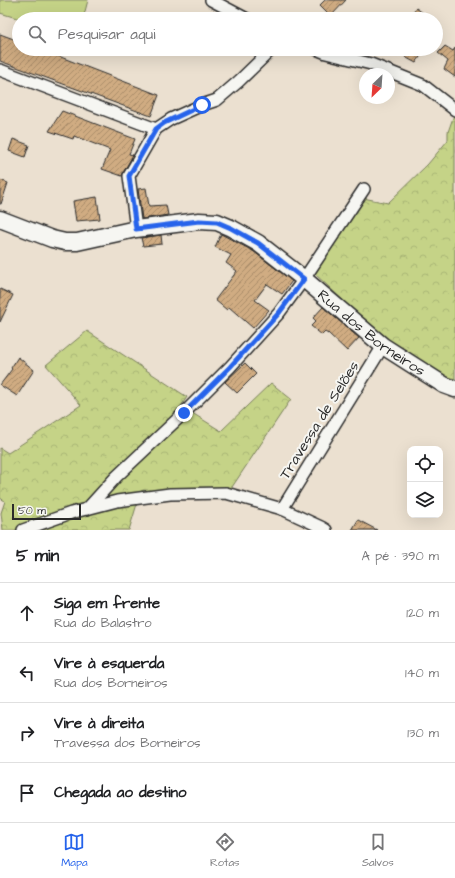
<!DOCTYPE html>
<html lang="pt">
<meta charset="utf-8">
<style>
:root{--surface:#fff;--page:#f6f6f6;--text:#202124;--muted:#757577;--line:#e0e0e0;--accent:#2563eb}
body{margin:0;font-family:"Architects Daughter",sans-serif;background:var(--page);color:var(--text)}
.controls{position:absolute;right:12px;bottom:12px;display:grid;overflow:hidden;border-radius:8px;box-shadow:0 4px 16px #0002}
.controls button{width:36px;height:36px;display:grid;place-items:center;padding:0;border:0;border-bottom:1px solid var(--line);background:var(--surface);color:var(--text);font:20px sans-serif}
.compass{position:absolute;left:359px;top:68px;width:36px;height:36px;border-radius:50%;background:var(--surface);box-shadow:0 4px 16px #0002;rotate:205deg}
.scale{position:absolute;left:12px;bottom:10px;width:69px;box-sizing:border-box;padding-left:4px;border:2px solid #2b2b2b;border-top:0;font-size:11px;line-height:14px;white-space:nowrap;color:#2b2b2b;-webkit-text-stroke:3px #f6f6f2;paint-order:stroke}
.stop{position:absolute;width:12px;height:12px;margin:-9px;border:3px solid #2563eb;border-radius:50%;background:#fff}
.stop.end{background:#2563eb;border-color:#fff;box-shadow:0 1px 4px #0008}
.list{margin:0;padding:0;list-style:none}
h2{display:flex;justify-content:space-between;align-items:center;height:52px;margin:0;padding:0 16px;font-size:17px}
h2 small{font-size:13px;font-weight:400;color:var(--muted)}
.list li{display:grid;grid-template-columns:26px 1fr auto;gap:12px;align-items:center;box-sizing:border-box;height:60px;padding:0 16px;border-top:1px solid var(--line)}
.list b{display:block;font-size:15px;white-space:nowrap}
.list p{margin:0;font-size:13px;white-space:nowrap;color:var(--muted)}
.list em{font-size:13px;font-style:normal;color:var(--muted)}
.icon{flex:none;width:22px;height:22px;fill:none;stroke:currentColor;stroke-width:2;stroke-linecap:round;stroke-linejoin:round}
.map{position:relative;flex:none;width:455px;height:530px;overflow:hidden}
.search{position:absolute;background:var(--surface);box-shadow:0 4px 16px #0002;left:12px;right:12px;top:12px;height:44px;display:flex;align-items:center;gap:10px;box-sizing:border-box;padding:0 14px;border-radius:22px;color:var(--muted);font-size:15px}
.sheet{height:292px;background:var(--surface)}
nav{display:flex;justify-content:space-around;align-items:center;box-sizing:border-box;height:56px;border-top:1px solid var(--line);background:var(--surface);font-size:11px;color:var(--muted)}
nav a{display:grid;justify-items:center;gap:2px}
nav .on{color:var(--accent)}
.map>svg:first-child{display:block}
.green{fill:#c5d387;stroke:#787f59}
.forest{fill:url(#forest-crowns);stroke:#787f59}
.building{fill:url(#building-hatch);stroke:#2b2b2b}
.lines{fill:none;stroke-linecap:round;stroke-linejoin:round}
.street-casing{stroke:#2b2b2b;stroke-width:14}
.secondary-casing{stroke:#2b2b2b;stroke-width:19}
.street{stroke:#f6f6f2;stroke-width:11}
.secondary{stroke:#f6f6f2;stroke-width:16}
.route{stroke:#2563eb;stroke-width:5}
.labels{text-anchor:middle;stroke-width:4;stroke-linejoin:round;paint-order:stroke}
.street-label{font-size:15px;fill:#2b2b2b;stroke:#f6f6f2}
</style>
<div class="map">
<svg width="455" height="530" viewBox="0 0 455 530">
<defs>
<pattern id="forest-crowns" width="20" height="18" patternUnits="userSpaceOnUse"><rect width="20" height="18" fill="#c5d387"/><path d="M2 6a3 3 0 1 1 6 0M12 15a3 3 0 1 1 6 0" fill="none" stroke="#a9b575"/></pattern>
<pattern id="building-hatch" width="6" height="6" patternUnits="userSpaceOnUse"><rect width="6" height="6" fill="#d0ac82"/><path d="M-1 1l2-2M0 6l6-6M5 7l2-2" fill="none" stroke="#a98c6b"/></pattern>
</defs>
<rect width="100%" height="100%" fill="#ebe0d0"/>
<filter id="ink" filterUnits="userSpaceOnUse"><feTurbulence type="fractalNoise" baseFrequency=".025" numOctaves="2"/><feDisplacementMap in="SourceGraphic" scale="8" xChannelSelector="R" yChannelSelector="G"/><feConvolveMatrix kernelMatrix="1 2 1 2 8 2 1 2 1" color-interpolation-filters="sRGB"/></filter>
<g filter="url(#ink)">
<path class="green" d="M 0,0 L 88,0 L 83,19 L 20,19 L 0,13 Z"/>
<g class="forest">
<path d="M 455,112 L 455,382 L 401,355 L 314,273 L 363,198 L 388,203 L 428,164 L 448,140 L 448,132 Z"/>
<path d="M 87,331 L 187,397 L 181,406 L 221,431 L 271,383 L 291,399 L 232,487 L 211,494 L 141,491 L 129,530 L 3,530 L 1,513 L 5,501 L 0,498 L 0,448 L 8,453 L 81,405 L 46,365 Z"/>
</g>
<g class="building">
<path d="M 325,0 L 346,0 L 331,16 L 320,5 Z"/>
<path d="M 416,8 L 423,13 L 418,19 L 407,19 Z"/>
<path d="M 0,34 L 19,41 L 19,49 L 40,49 L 159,95 L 151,116 L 0,61 Z"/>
<path d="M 445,46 L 453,51 L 455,48 L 455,77 L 444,69 L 448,61 L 438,53 Z"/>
<path d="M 411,49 L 425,49 L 416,63 L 405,57 Z"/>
<path d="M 62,111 L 135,139 L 129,154 L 133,155 L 123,173 L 122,176 L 102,169 L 110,150 L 74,136 L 73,139 L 49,131 Z"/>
<path d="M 13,139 L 29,145 L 25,157 L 9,151 Z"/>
<path d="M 0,180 L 8,183 L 1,204 L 0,204 Z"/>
<path d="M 146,188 L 149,206 L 166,205 L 168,215 L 142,219 L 138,189 Z"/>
<path d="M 97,197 L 100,219 L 76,221 L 73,201 Z"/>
<path d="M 221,234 L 253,251 L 292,281 L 282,294 L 267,284 L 255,300 L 269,310 L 253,328 L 229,307 L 227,310 L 215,300 L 237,271 L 226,263 L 231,255 L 215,247 Z"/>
<path d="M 161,235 L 162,244 L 143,246 L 141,238 Z"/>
<path d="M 0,289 L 13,295 L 0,322 Z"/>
<path d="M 323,307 L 359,338 L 347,351 L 328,333 L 328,334 L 325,332 L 322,335 L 311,326 L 316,321 L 313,318 Z"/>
<path d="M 18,357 L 34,370 L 17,396 L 0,385 L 12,369 L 11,368 Z"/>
<path d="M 245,363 L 256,374 L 237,393 L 225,382 Z"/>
<path d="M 358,520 L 377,530 L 352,530 Z"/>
</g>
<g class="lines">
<defs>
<g id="street">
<path d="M 211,0 L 247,19"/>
<path d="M 316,49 L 326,53 L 371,64 L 423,85 L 455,110"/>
<path d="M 0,70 L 156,129"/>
<path d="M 136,229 L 129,176 L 156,129 L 171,119 L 202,105 L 217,100 L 239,81 L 272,49"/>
<path d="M 87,509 L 116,477 L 184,413 L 230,367 L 279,313 L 304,279 L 364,189"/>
<path d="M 282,509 L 383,346"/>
<path d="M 23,530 L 71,513 L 117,501 L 170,494 L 226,493 L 282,509 L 321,527 L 326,530"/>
</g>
<g id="secondary">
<path id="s1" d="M 0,219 L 52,239 L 65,242 L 77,242 L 136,229 L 199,221 L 217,222 L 231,228 L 258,243 L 304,279 L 383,346 L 444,385 L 455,389"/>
</g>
</defs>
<use href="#street" class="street-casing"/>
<use href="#secondary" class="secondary-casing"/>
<use href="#street" class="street"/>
<use href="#secondary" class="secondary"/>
</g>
</g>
<g class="lines" filter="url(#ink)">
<path class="route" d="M 184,413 L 230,367 L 279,313 L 304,279 L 258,243 L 231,228 L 217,222 L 199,221 L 136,229 L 129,176 L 156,129 L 164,123 L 202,105"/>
</g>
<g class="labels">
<g class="street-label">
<text dy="5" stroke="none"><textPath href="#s1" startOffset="414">Rua dos Borneiros</textPath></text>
<text transform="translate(319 420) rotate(-58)" y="5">Travessa de Selões</text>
</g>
</g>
</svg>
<div class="controls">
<button><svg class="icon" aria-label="locate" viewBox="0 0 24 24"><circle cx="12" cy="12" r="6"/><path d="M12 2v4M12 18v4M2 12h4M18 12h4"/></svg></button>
<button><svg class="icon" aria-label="layers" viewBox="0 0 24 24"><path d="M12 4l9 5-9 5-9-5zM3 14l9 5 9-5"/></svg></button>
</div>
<svg class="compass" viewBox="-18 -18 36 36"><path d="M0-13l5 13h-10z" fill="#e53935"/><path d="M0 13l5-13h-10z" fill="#757577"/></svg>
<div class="scale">50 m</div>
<div class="stop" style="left:202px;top:105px"></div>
<div class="stop end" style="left:184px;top:413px"></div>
<div class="search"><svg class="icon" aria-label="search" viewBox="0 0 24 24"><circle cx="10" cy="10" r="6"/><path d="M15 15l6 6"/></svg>Pesquisar aqui</div>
</div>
<section class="sheet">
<h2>5 min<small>A pé · 390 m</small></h2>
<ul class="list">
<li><svg class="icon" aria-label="ahead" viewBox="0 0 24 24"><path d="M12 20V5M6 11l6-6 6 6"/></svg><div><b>Siga em frente</b><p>Rua do Balastro</p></div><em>120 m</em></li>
<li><svg class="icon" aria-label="left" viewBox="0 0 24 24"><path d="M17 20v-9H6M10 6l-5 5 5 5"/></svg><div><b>Vire à esquerda</b><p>Rua dos Borneiros</p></div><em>140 m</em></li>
<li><svg class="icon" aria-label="right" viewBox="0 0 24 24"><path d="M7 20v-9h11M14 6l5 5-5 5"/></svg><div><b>Vire à direita</b><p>Travessa dos Borneiros</p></div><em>130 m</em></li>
<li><svg class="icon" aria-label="arrive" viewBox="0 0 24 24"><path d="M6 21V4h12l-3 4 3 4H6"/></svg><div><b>Chegada ao destino</b></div></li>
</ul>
</section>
<nav>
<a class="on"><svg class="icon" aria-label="map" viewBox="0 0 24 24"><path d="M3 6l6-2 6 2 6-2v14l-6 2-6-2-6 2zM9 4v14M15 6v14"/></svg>Mapa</a>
<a><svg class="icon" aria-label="directions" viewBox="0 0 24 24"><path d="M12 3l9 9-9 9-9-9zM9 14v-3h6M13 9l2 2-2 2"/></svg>Rotas</a>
<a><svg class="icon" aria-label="saved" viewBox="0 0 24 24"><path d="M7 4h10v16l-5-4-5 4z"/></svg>Salvos</a>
</nav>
